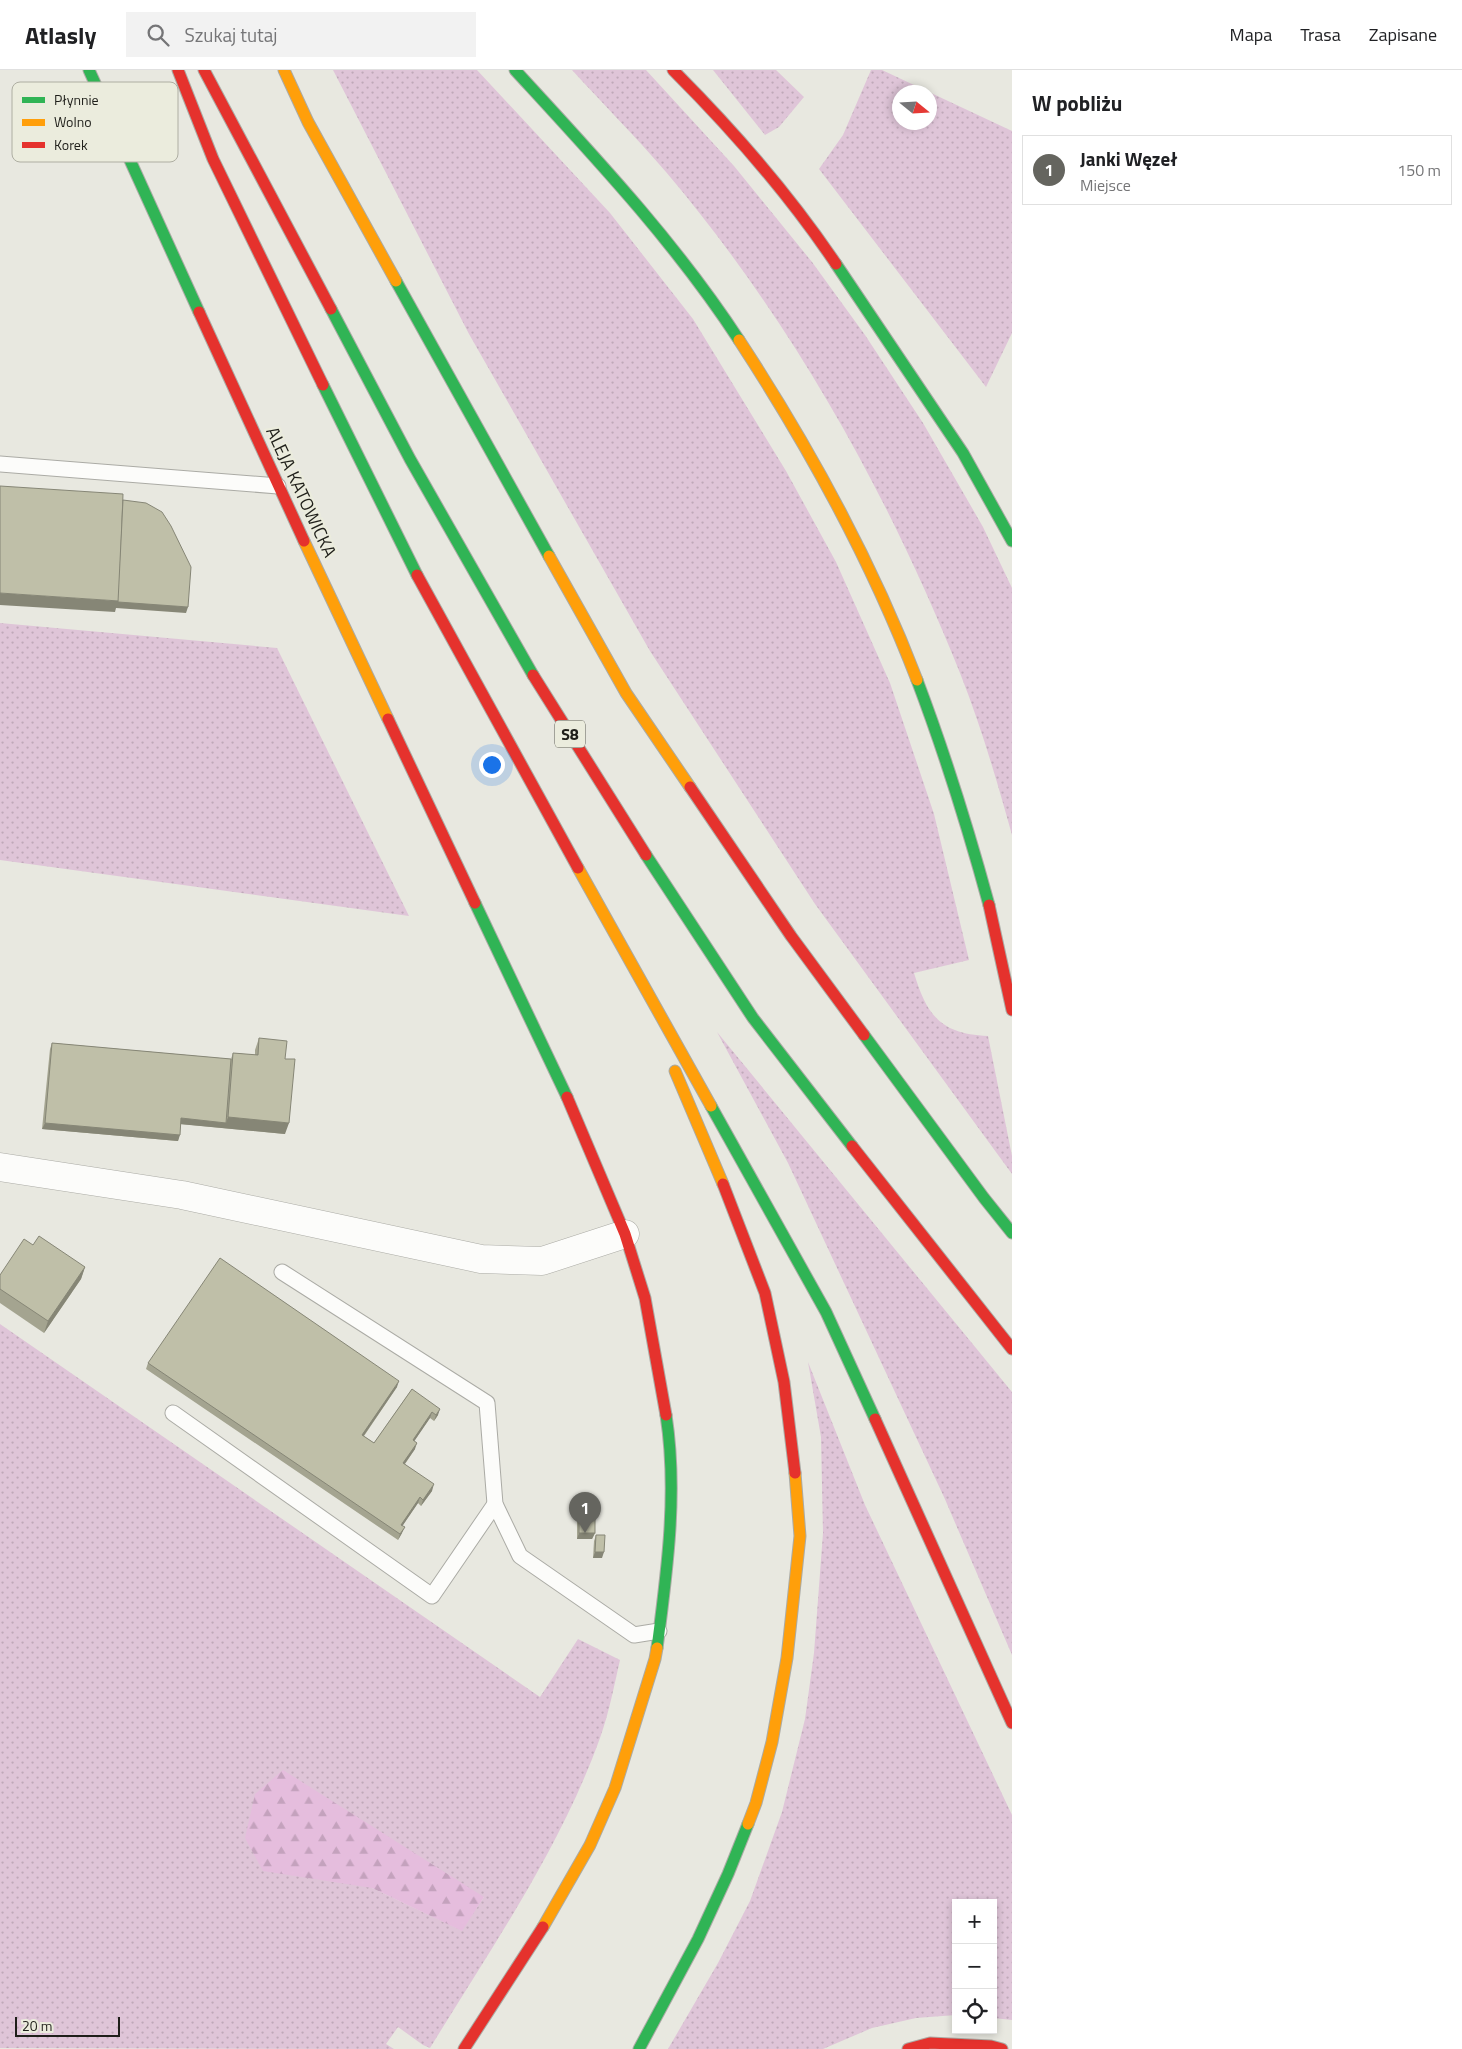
<!DOCTYPE html>
<html lang="pl">
<meta charset="utf-8">
<style>
:root{--surface:#fff;--page:#f2f2f2;--text:#202124;--muted:#757577;--line:#e0e0e0;--accent:#65655f}
body{margin:0;font-family:"Titillium Web",sans-serif;background:var(--page);color:var(--text)}
.controls{position:absolute;right:15px;bottom:15px;display:grid;overflow:hidden;border-radius:0px;box-shadow:0 2px 8px #0003}
.controls button{width:45px;height:45px;display:grid;place-items:center;padding:0;border:0;border-bottom:1px solid var(--line);background:var(--surface);color:var(--text);font:25px sans-serif}
.compass{position:absolute;left:892px;top:15px;width:45px;height:45px;border-radius:50%;background:var(--surface);box-shadow:0 2px 8px #0003;rotate:108deg}
.scale{position:absolute;left:15px;bottom:12px;width:105px;box-sizing:border-box;padding-left:5px;border:2px solid #1f1f1a;border-top:0;font-size:14px;line-height:18px;white-space:nowrap;color:#1f1f1a;-webkit-text-stroke:4px #ebecdd;paint-order:stroke}
.you{position:absolute;left:491px;top:694px;width:18px;height:18px;margin:-12px;border:4px solid #fff;border-radius:50%;background:#1a73e8;box-shadow:0 0 0 8px #1a73e833}
.badge{display:grid;place-items:center;width:32px;height:32px;border-radius:50%;background:var(--accent);color:#fff;font-size:16px;font-weight:700}
.pin{position:absolute;translate:-50% -41px;filter:drop-shadow(0 1px 2px #0008)}
.pin::after{content:'';position:absolute;top:26px;width:18px;height:15px;background:inherit;clip-path:polygon(0 0,100% 0,50% 100%)}
.list{margin:0;padding:0;list-style:none}
h2{display:flex;justify-content:space-between;align-items:center;height:65px;margin:0;padding:0 20px;font-size:21px}
h2 small{font-size:16px;font-weight:400;color:var(--muted)}
.list li{display:grid;grid-template-columns:32px 1fr auto;gap:15px;align-items:center;box-sizing:border-box;height:70px;margin:0 10px 10px;padding:0 10px;border:1px solid var(--line);border-radius:0px}
.list b{display:block;font-size:19px;white-space:nowrap}
.list p{margin:0;font-size:16px;white-space:nowrap;color:var(--muted)}
.list em{font-size:16px;font-style:normal;color:var(--muted)}
.icon{flex:none;width:28px;height:28px;fill:none;stroke:currentColor;stroke-width:2;stroke-linecap:round;stroke-linejoin:round}
.map{position:relative;flex:none;width:1012px;height:1979px;overflow:hidden}
header{display:flex;align-items:center;gap:30px;box-sizing:border-box;height:70px;padding:0 25px;background:var(--surface);border-bottom:1px solid var(--line)}
header strong{font-size:24px}
nav{display:flex;gap:28px;margin-inline-start:auto;font-size:18px}
.search{width:350px;height:45px;background:var(--page);display:flex;align-items:center;gap:12px;box-sizing:border-box;padding:0 18px;border-radius:0px;color:var(--muted);font-size:19px}
main{display:flex}
aside{flex:1;background:var(--surface)}
.map>svg:first-child{display:block}
.grass{fill:url(#grass-dots);fill-rule:evenodd}
.forest{fill:url(#forest-firs)}
.lines{fill:none;stroke-linecap:round;stroke-linejoin:round}
.lane-casing{stroke:#ababa5;stroke-width:17}
.street-casing{stroke:#ababa5;stroke-width:29}
.fast-casing{stroke:#ababa5;stroke-width:13}
.slow-casing{stroke:#ababa5;stroke-width:13}
.jam-casing{stroke:#ababa5;stroke-width:13}
.lane{stroke:#fcfcfa;stroke-width:15}
.street{stroke:#fcfcfa;stroke-width:28}
.fast{stroke:#30b455;stroke-width:11}
.slow{stroke:#ff9f0a;stroke-width:11}
.jam{stroke:#e5322d;stroke-width:11}
.wall{fill:#a4a490}
.shaded-wall{fill:#868676}
.building{fill:#bfbfa8;stroke:#868676}
.labels{text-anchor:middle;stroke-width:4.5;stroke-linejoin:round;paint-order:stroke}
.shield{fill:#ebecdd;stroke:#5c5c54;stroke-width:1}
.shield-label{font-size:16px;font-weight:bold;fill:#1f1f1a}
.street-label{font-size:18px;fill:#1f1f1a;stroke:#ebecdd}
.key{fill:#ebecdd;stroke:#aeaea2;stroke-width:1}
.key-label{font-size:14px;fill:#1f1f1a}
</style>
<header>
<strong>Atlasly</strong>
<div class="search"><svg class="icon" aria-label="search" viewBox="0 0 24 24"><circle cx="10" cy="10" r="6"/><path d="M15 15l6 6"/></svg>Szukaj tutaj</div>
<nav><a>Mapa</a><a>Trasa</a><a>Zapisane</a></nav>
</header>
<main>
<div class="map">
<svg width="1012" height="1979" viewBox="0 0 1012 1979">
<defs>
<pattern id="grass-dots" width="8" height="8" patternUnits="userSpaceOnUse" patternTransform="scale(1.25)"><rect width="8" height="8" fill="#dfc5d8"/><path d="M2 2h.1M6 6h.1" fill="none" stroke="#bfa9b9" stroke-width="1.8" stroke-linecap="round"/></pattern>
<pattern id="forest-firs" width="22" height="20" patternUnits="userSpaceOnUse" patternTransform="scale(1.25)"><rect width="22" height="20" fill="#e5bddd"/><path d="M5 1l3.5 6h-7zM16 11l3.5 6h-7z" fill="#c4a2bd"/></pattern>
</defs>
<rect width="100%" height="100%" fill="#e8e8e0"/>
<g class="grass">
<path d="M 333,0 L 477,0 L 610,143 L 693,249 L 786,401 L 836,492 L 890,613 L 934,744 L 969,890 L 914,903 C 927,946 941,964 988,966 L 1012,1086 L 1012,1104 L 815,834 L 650,581 L 469,264 Z"/>
<path d="M 572,0 L 646,0 L 734,96 L 812,192 L 865,265 L 923,353 L 983,457 L 1012,518 L 1012,765 C 997,711 981,656 960,603 C 888,423 792,251 666,102 C 636,67 603,34 572,0 Z"/>
<path d="M 713,0 L 776,0 L 804,27 L 779,57 L 765,65 Z"/>
<path d="M 871,0 L 882,0 L 1012,61 L 1012,263 L 986,317 L 819,99 L 843,65 ZM 899,22 L 929,22 L 929,52 L 899,52 Z"/>
<path d="M 0,553 L 277,578 L 409,846 L 0,790 Z"/>
<path d="M 717,962 L 1012,1322 L 1012,1585 L 944,1427 L 788,1093 Z"/>
<path d="M 0,1254 L 540,1627 L 578,1569 L 620,1590 C 614,1616 609,1643 600,1668 C 560,1779 492,1877 430,1978 L 423,1975 L 398,1957 L 386,1974 L 394,1979 L 0,1978 ZM 372,1818 L 484,1827 L 461,1860 Z"/>
<path d="M 808,1292 L 865,1435 L 1012,1745 L 1012,1950 L 993,1948 L 993,1833 L 956,1833 L 956,1945 L 916,1948 L 872,1958 L 823,1979 L 668,1979 L 718,1893 L 750,1831 L 782,1742 L 805,1649 L 814,1583 L 823,1463 L 821,1367 Z"/>
</g>
<path class="forest" d="M 283,1700 L 484,1827 L 462,1861 L 372,1818 L 263,1801 L 245,1768 L 255,1724 Z"/>
<g class="lines">
<defs>
<g id="lane">
<path d="M 0,394 L 278,416"/>
<path d="M 282,1202 L 487,1333 L 495,1434 L 520,1486 L 634,1565 L 659,1561"/>
<path d="M 173,1343 L 432,1526 L 495,1434"/>
</g>
<path id="street" d="M 0,1097 L 182,1125 L 481,1189 L 542,1191 L 625,1164"/>
<g id="fast">
<path d="M 89,0 L 199,242"/>
<path d="M 515,0 C 594,86 675,172 739,270"/>
<path d="M 836,194 L 963,383 L 1012,471"/>
<path d="M 396,211 L 549,486"/>
<path d="M 331,239 L 410,389 L 533,605"/>
<path d="M 323,315 L 417,505"/>
<path d="M 917,610 C 945,684 968,758 989,835"/>
<path d="M 646,785 L 753,948 L 852,1076"/>
<path d="M 475,833 L 567,1027"/>
<path d="M 864,965 L 984,1128 L 1012,1163"/>
<path d="M 711,1036 L 826,1242 L 875,1349"/>
<path d="M 657,1578 C 667,1502 678,1422 666,1345"/>
<path d="M 639,1979 L 698,1869 L 728,1804 L 748,1754"/>
</g>
<g id="slow">
<path d="M 284,0 L 308,52 L 396,211"/>
<path d="M 739,270 C 809,377 871,490 917,610"/>
<path d="M 304,471 L 388,649"/>
<path d="M 549,486 L 626,623 L 690,717"/>
<path d="M 578,798 L 711,1036"/>
<path d="M 675,1001 L 723,1114"/>
<path d="M 748,1754 L 756,1733 L 772,1672 L 787,1588 L 800,1466 L 795,1403"/>
<path d="M 543,1857 L 590,1775 L 615,1718 L 655,1589 L 657,1578"/>
</g>
<g id="jam">
<path d="M 178,0 L 213,89 L 323,315"/>
<path d="M 204,0 L 331,239"/>
<path d="M 673,0 C 732,59 789,124 836,194"/>
<path d="M 199,242 L 304,471"/>
<path d="M 417,505 L 578,798"/>
<path d="M 533,605 L 646,785"/>
<path d="M 388,649 L 475,833"/>
<path d="M 690,717 L 791,866 L 864,965"/>
<path d="M 989,835 L 1012,940"/>
<path d="M 567,1027 L 625,1164 L 645,1228 L 666,1345"/>
<path d="M 852,1076 L 1012,1279"/>
<path d="M 723,1114 L 765,1223 L 784,1312 L 795,1403"/>
<path d="M 875,1349 L 1012,1653"/>
<path d="M 464,1979 L 543,1857"/>
<path d="M 908,1979 L 930,1973 L 991,1976 L 1002,1979"/>
</g>
</defs>
<use href="#lane" class="lane-casing"/>
<use href="#street" class="street-casing"/>
<use href="#fast" class="fast-casing"/>
<use href="#slow" class="slow-casing"/>
<use href="#jam" class="jam-casing"/>
<use href="#lane" class="lane"/>
<use href="#street" class="street"/>
<use href="#fast" class="fast"/>
<use href="#slow" class="slow"/>
<use href="#jam" class="jam"/>
</g>
<g class="wall">
<path d="M 259,968 L 285,989 L 285,1064 L 181,1054 L 178,1071 L 42,1059 L 50,979 L 52,973 L 231,989 L 233,983 L 255,985 L 255,980 Z"/>
<path d="M 33,1175 L 85,1197 L 81,1209 L 44,1263 L 0,1233 L 0,1205 Z"/>
<path d="M 148,1293 L 397,1317 L 364,1366 L 374,1373 L 412,1319 L 438,1345 L 434,1351 L 430,1348 L 414,1371 L 415,1379 L 405,1394 L 432,1421 L 421,1436 L 418,1433 L 402,1456 L 402,1463 L 398,1470 L 146,1299 Z"/>
<path d="M 579,1444 L 595,1463 L 592,1469 L 577,1469 L 577,1450 Z"/>
<path d="M 596,1465 L 602,1488 L 593,1488 L 594,1471 Z"/>
</g>
<g class="shaded-wall">
<path d="M 0,523 L 119,531 L 188,537 L 186,543 L 116,538 L 115,542 L 0,535 Z"/>
<path d="M 228,1047 L 289,1053 L 285,1064 L 179,1054 L 181,1048 L 226,1053 Z"/>
<path d="M 45,1053 L 180,1065 L 178,1071 L 42,1059 Z"/>
<path d="M 85,1197 L 81,1209 L 44,1263 L 48,1251 Z"/>
<path d="M 399,1311 L 397,1317 L 360,1371 L 362,1365 Z"/>
<path d="M 440,1339 L 438,1345 L 434,1351 L 436,1345 Z"/>
<path d="M 432,1342 L 430,1348 L 411,1376 L 413,1370 Z"/>
<path d="M 417,1373 L 415,1379 L 401,1399 L 403,1393 Z"/>
<path d="M 434,1414 L 432,1421 L 421,1436 L 423,1430 Z"/>
<path d="M 420,1427 L 418,1433 L 399,1461 L 401,1455 Z"/>
<path d="M 405,1457 L 402,1463 L 398,1470 L 400,1464 Z"/>
<path d="M 579,1463 L 595,1463 L 592,1469 L 577,1469 Z"/>
<path d="M 595,1482 L 604,1482 L 602,1488 L 593,1488 Z"/>
</g>
<g class="building">
<path d="M 0,416 L 123,424 L 119,531 L 0,523 Z"/>
<path d="M 123,430 L 146,433 L 162,442 L 171,456 L 191,497 L 188,537 L 118,532 Z"/>
<path d="M 259,968 L 287,971 L 285,989 L 295,989 L 289,1053 L 228,1047 L 233,983 L 258,985 Z"/>
<path d="M 52,973 L 231,989 L 226,1053 L 181,1048 L 180,1065 L 45,1053 Z"/>
<path d="M 39,1166 L 85,1197 L 48,1251 L 0,1219 L 0,1205 L 24,1169 L 33,1175 Z"/>
<path d="M 220,1188 L 399,1311 L 362,1365 L 374,1373 L 412,1319 L 440,1339 L 436,1345 L 432,1342 L 413,1370 L 417,1373 L 403,1393 L 434,1414 L 423,1430 L 420,1427 L 401,1455 L 405,1457 L 400,1464 L 148,1293 Z"/>
<rect x="579" y="1444" width="16" height="19"/>
<path d="M 596,1465 L 605,1465 L 604,1482 L 595,1482 Z"/>
</g>
<g class="labels">
<rect class="shield" x="555" y="650.5" width="30" height="27" rx="4"/>
<g class="shield-label">
<text x="570" y="670">S8</text>
</g>
<g class="street-label">
<text transform="translate(301 422) rotate(65)" y="6">ALEJA KATOWICKA</text>
</g>
</g>
<rect x="12" y="12" width="166" height="80" rx="8" class="key"/>
<rect x="22" y="27" width="23" height="6" fill="#30b455"/>
<rect x="22" y="49" width="23" height="7" fill="#ff9f0a"/>
<rect x="22" y="72" width="23" height="6" fill="#e5322d"/>
<g class="key-label">
<text x="54" y="35">Płynnie</text>
<text x="54" y="57">Wolno</text>
<text x="54" y="80">Korek</text>
</g>
</svg>
<div class="controls">
<button>+</button>
<button>−</button>
<button><svg class="icon" aria-label="locate" viewBox="0 0 24 24"><circle cx="12" cy="12" r="6"/><path d="M12 2v4M12 18v4M2 12h4M18 12h4"/></svg></button>
</div>
<svg class="compass" viewBox="-18 -18 36 36"><path d="M0-13l5 13h-10z" fill="#e53935"/><path d="M0 13l5-13h-10z" fill="#757577"/></svg>
<div class="scale">20 m</div>
<div class="you"></div>
<div class="pin badge" style="left:585px;top:1463px">1</div>
</div>
<aside>
<h2>W pobliżu<small></small></h2>
<ul class="list">
<li><span class="badge">1</span><div><b>Janki Węzeł</b><p>Miejsce</p></div><em>150 m</em></li>
</ul>
</aside>
</main>
